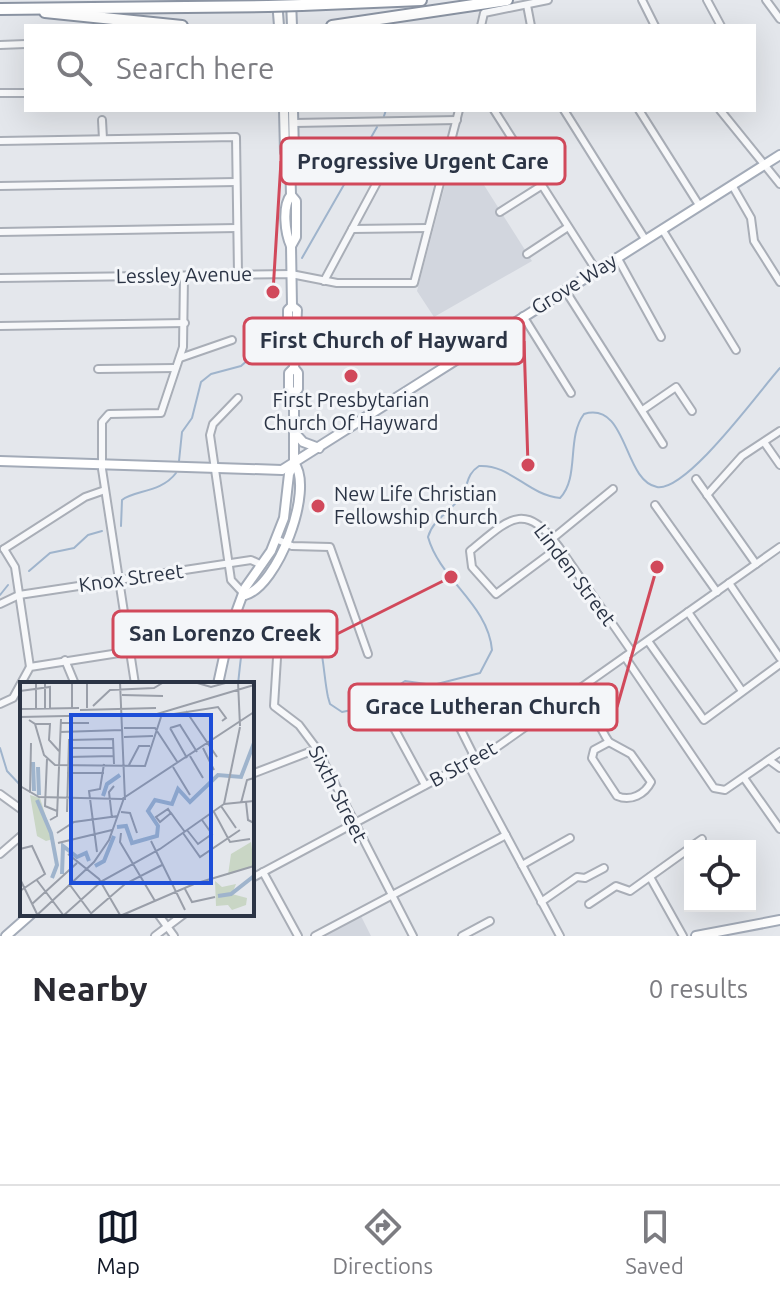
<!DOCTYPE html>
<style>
:root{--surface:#fff;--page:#f2f2f3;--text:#2b2b33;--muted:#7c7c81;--line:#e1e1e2;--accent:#111827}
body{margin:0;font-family:Ubuntu,sans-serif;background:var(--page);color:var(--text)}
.controls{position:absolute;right:24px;bottom:24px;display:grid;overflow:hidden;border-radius:0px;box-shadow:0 8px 32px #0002}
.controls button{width:72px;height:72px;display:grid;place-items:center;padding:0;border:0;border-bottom:2px solid var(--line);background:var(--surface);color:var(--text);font:40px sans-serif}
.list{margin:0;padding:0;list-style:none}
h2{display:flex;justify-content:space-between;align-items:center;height:104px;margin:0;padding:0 32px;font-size:34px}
h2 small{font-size:26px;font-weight:400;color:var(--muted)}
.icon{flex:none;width:44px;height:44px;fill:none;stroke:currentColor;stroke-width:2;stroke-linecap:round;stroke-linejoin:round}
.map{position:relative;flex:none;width:780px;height:936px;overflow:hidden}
.search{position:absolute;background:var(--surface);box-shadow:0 8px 32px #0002;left:24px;right:24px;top:24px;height:88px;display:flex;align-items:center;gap:20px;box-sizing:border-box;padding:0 28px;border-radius:0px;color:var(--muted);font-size:30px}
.sheet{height:248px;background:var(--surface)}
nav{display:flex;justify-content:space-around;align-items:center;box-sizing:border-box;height:112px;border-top:2px solid var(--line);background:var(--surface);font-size:22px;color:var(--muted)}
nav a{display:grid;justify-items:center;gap:4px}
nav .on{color:var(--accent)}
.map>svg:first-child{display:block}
.built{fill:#d2d6de}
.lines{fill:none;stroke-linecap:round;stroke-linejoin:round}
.stream{stroke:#9fb4cc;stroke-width:2}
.minor-casing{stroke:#a9aeb7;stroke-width:10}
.major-casing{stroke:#a3abb8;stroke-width:12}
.highway-casing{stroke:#8b94a3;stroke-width:14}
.minor{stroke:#f7f8fa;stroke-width:6}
.major{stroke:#fff;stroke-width:8}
.highway{stroke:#fff;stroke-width:10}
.highway-bridge-casing{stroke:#8b94a3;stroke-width:14;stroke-linecap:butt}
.highway-bridge{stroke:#fff;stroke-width:10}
.poi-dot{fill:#d1495b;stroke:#f4f6f9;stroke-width:3}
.labels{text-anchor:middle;stroke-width:6;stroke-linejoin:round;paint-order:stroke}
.street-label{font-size:20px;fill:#2b3445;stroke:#f4f6f9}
.poi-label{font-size:20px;fill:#2b3445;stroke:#f4f6f9}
.inset-river{fill:none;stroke:#9fb4cc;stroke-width:4}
.inset-road{fill:none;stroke:#9a9fa9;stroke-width:2}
.view{fill:#1d4ed8;fill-opacity:0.15;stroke:#1d4ed8;stroke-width:4}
.inset-edge{fill:none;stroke:#2b3445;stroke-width:4}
.leader{fill:none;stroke:#d1495b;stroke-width:3}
.callout-dot{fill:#d1495b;stroke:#f4f6f9;stroke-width:3}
.callout{fill:#f4f6f9;stroke:#d1495b;stroke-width:3}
.callout-label{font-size:22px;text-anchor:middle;font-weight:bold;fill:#2b3445}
</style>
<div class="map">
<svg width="780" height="936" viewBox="0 0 780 936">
<rect width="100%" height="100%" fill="#e4e7ec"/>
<g class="built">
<path d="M 450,166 L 455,176 L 472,166 L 532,261 L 434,317 L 417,291 Z"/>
<path d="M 361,916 L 371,936 L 323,936 Z"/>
</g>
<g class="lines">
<g class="stream">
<path d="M 384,116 L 386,110"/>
<path d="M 302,258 L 377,127"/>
<path d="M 179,461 L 182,432 L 192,418 L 201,382 L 211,374 L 241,366 L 281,331"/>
<path d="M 121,526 L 122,500 C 134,490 161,493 176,473"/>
<path d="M 29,571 L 50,553 L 74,548 L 88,535 L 102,531"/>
<path d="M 0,595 L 8,585"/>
<path d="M 238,684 C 242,651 241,610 285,611 C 296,611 307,613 312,623 C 324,644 323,674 328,697 L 330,704 L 342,712 L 366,707 L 405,681 L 433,685 L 480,673 L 492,650 C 488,604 440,580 428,537 C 433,519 449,513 460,498 C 469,487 465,475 479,466 C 510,464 528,495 560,498 C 580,477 566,438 584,414 C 628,401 623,481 657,487 C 687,492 760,390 780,368"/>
<path d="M 0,748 L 7,771 L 22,787"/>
</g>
<defs>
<g id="minor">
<path d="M 642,0 L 655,26"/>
<path d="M 707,0 L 721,26"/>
<path d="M 766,0 L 780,19"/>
<path d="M 527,5 L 531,26"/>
<path d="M 481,26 L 484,13 L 548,0"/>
<path d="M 0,45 L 26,44"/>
<path d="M 0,93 L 26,93"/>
<path d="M 494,110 L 596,270"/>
<path d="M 564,110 L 645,239"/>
<path d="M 639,110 L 699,205"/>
<path d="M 720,110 L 780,184"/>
<path d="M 102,120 L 103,139"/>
<path d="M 294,123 L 457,120"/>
<path d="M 0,141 L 236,137 L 238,274"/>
<path d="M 477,168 L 515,144"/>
<path d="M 291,176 L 322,175"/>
<path d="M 732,185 L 751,218 L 754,241 L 780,282"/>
<path d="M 0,186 L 236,182"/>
<path d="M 500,212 L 541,186"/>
<path d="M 352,229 L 428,228"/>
<path d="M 662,229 L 736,350"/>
<path d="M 0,232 L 237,228"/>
<path d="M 527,254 L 568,227"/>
<path d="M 617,257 L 661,337"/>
<path d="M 0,278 L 291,274 L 337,283 L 414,283 L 459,110"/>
<path d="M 324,281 L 381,175 L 442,175"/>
<path d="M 565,290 L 663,444"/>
<path d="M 523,316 L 571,393"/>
<path d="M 0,326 L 185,323"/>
<path d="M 180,358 L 232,340"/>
<path d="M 98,369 L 175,368"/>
<path d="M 238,398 L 213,424 L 210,435 L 231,580 L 245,595"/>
<path d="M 644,409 L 676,387 L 692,411"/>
<path d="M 764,442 L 780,465"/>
<path d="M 696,479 L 756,564"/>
<path d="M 707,495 L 742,456 L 780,431"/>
<path d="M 655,505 L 717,592"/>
<path d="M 276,539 L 292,546 L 330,547 L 368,654"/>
<path d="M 552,539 L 613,489"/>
<path d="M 559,547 L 496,594 L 472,567 L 470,551 C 509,519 524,500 559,547 L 632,652"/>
<path d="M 4,549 L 15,567 L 30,667"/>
<path d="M 4,549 L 85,497 L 105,490"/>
<path d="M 729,583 L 780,658"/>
<path d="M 0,604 L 19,595 L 251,560 L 262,565"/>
<path d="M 688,612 L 742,691"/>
<path d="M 648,641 L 704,720 L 780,664"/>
<path d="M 625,657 L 714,788 L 725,790 L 780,752"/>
<path d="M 277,658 L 274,706 L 299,725 L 317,749 L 413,936"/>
<path d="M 65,660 L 75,684"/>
<path d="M 135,684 L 102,469 L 102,422 L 109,414 L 161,413 L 183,347 L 184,276"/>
<path d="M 581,688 C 592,706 597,724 609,742"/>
<path d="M 446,700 L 473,754 L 470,768 L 560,936"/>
<path d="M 0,704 L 13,698 L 30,667 L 208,639 L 228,640"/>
<path d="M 394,728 L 425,785"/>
<path d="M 609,742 L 631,754 L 651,782 C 645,794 631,802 617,796 L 592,758 L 594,750 Z"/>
<path d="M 769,760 L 780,768"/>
<path d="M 252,774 L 317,749"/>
<path d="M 744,778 L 780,829"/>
<path d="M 0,794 L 22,810"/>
<path d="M 692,846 L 702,839"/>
<path d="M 0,854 L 22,835"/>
<path d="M 522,865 L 570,838"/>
<path d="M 263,872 L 298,936"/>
<path d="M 650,877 L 683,936"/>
<path d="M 252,878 L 497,747 L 780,547"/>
<path d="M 541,902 L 577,877 L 585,878 L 604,868"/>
<path d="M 589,904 L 616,886 L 630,891 L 690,848"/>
<path d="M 158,914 L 174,936"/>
<path d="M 155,936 L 184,914"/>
<path d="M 315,936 L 506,835"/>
<path d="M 462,936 L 490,921"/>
</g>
<g id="major">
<path d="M 277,0 L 279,26"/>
<path d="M 291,0 L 292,26"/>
<path d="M 284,110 L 285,152 L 290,159 L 291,195 L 296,201 L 296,237 L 291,246"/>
<path d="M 290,159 L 294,152 L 293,110"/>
<path d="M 292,306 L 288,310 L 288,330 L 293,334"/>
<path d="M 294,368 L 289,373 L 289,389 L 294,393"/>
<path d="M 294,432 L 303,442 L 319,448"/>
<path d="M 0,461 L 282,470 L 780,155"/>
<path d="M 245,595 C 277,587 315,489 294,463"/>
<path d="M 218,684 L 230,629 L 245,588 L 271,551 L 284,518 L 289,474 L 294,463 L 294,393 L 298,389 L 298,373 L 294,368 L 297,310 L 292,306 L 291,246 C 285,233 282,206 291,195"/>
<path d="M 6,936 L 31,914"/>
<path d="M 696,936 L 780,920"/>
</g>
<g id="highway">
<path d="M 302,5 L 421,0"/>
<path d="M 0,9 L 268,6"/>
<path d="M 45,12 L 182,26"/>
<path d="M 332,26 L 507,0"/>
</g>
</defs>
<use href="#minor" class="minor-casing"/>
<use href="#major" class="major-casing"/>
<use href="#highway" class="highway-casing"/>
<use href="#minor" class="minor"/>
<use href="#major" class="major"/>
<use href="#highway" class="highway"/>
<defs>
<path id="highway-bridge" d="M 268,6 L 302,5"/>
</defs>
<use href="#highway-bridge" class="highway-bridge-casing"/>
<use href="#highway-bridge" class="highway-bridge"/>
</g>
<g class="poi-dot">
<circle cx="351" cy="376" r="8"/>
<circle cx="318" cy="506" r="8"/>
</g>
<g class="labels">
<g class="street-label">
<text transform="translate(184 275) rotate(-1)" y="7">Lessley Avenue</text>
<text transform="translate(574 284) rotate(-32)" y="7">Grove Way</text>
<text transform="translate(575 575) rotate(53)" y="7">Linden Street</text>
<text transform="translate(131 578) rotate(-8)" y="7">Knox Street</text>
<text transform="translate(463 764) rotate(-29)" y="7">B Street</text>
<text transform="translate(338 794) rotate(63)" y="7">Sixth Street</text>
</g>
<g class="poi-label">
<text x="351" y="407">First Presbytarian<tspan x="351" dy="23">Church Of Hayward</tspan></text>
<text x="334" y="501" text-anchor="start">New Life Christian<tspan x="334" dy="23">Fellowship Church</tspan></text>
</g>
</g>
<g transform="translate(20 682)">
<rect width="234" height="234" fill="#e4e7ec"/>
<path d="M 10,113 L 20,116 L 33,157 L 26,159 L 17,154 ZM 231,160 L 234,183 L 208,193 L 211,172 ZM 195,199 L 202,205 L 216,202 L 212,212 L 227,216 L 226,223 L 212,228 L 208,223 L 196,224 Z" fill="#c9d6c5"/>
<path class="inset-river" d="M 13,80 L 14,109M 18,85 L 19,113M 83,114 L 87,102 L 100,93M 17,118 L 31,151 L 37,183 L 32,196M 97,145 L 106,144 L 112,161 L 137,154 L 138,144 L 128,129 L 135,118 L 152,122 L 158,107 L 170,120 L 198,93 L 221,95 L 234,61M 75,184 L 84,179 L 94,154M 42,192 L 43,164 L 57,175 L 66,171 L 69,179M 198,214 L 211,212 L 234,194"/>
<path class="inset-road" d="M 16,0 L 16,27M 25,0 L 25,27M 52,0 L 52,26M 67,0 L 67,26M 100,0 L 105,118M 174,0 L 191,5 L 209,0M 218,0 L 220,44M 0,9 L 30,5 L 30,27M 102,13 L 143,14M 73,24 L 90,8 L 134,6 L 144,0M 0,27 L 59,26M 60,28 L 136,26M 166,29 L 197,75M 154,32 L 198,25 L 206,36 L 202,39M 0,35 L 137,32 L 234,3M 9,38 L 15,42 L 24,73 L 35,83 L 125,84 L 141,35M 40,41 L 69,41M 15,42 L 30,42 L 29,58 L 39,69M 104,46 L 135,46 L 158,81M 150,46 L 160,43 L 177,70M 150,46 L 167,76M 40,50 L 102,48M 104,55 L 133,54M 48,66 L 93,66M 183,66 L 194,88M 170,74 L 183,96M 48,75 L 93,74M 27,77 L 25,124 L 37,129M 109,83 L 119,64 L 130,64M 153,85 L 170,113M 47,91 L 84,91M 0,104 L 19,115 L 102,117 L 234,30M 10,111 L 11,61M 226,120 L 228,138 L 234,141M 221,121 L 227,98 L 234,96M 204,122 L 220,45M 204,122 L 234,119M 201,124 L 216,146M 47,130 L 49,58 L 93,57 L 94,82M 101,130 L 110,131 L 117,151M 194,130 L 210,160 L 230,157M 151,131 L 140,140 L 136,135 L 148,127 L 150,130 L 151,131 L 159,142 L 165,150M 92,136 L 89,110 L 94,104M 30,138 L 37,134 L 41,37M 167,148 L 178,162 L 192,152 L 182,138M 37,151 L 54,140 L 98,134M 101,151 L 100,160 L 135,219M 163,151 L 180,175 L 220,148M 131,159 L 165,228M 38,161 L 92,148M 0,167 L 12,164 L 25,192 L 0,209M 77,170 L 69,109 L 80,107 L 84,82M 48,172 L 79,197 L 100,233M 0,197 L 18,234M 16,197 L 44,234M 50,203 L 73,234M 165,207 L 172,220 L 195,215M 12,222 L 57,181M 16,234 L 74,180 L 89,158 L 104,116M 43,234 L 82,199 L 140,167 L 204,122M 68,234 L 105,202 L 142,183M 100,234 L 174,202 L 234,184"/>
<path class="view" d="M 51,33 L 191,33 L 191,201 L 51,201 Z"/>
<rect width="234" height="234" class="inset-edge"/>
</g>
<path class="leader" d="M273 292L281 161M528 465L524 341M451 577L337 634M657 567L617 707"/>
<g class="callout-dot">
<circle cx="273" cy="292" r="8"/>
<circle cx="528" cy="465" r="8"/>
<circle cx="451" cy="577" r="8"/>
<circle cx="657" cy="567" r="8"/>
</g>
<g class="callout">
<rect x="281" y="138" width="284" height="46" rx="8"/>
<rect x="244" y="318" width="280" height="46" rx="8"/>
<rect x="113" y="611" width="224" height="46" rx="8"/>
<rect x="349" y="684" width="268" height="46" rx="8"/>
</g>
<g class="callout-label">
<text x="423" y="169">Progressive Urgent Care</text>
<text x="384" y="348">First Church of Hayward</text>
<text x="225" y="641">San Lorenzo Creek</text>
<text x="483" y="714">Grace Lutheran Church</text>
</g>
</svg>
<div class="controls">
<button><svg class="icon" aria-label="locate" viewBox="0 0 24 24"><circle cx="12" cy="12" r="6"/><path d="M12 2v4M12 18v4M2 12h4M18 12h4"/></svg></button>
</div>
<div class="search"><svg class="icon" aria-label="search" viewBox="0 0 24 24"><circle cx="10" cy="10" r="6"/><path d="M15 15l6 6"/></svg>Search here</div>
</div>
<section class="sheet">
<h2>Nearby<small>0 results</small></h2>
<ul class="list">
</ul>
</section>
<nav>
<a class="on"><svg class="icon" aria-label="map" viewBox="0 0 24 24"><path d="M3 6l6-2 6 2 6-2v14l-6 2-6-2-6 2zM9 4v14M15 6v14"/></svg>Map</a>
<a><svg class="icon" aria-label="directions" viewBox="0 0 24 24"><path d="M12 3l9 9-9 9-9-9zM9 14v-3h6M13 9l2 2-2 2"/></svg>Directions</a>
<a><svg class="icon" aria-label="saved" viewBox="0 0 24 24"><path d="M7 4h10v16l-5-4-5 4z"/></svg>Saved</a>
</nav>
